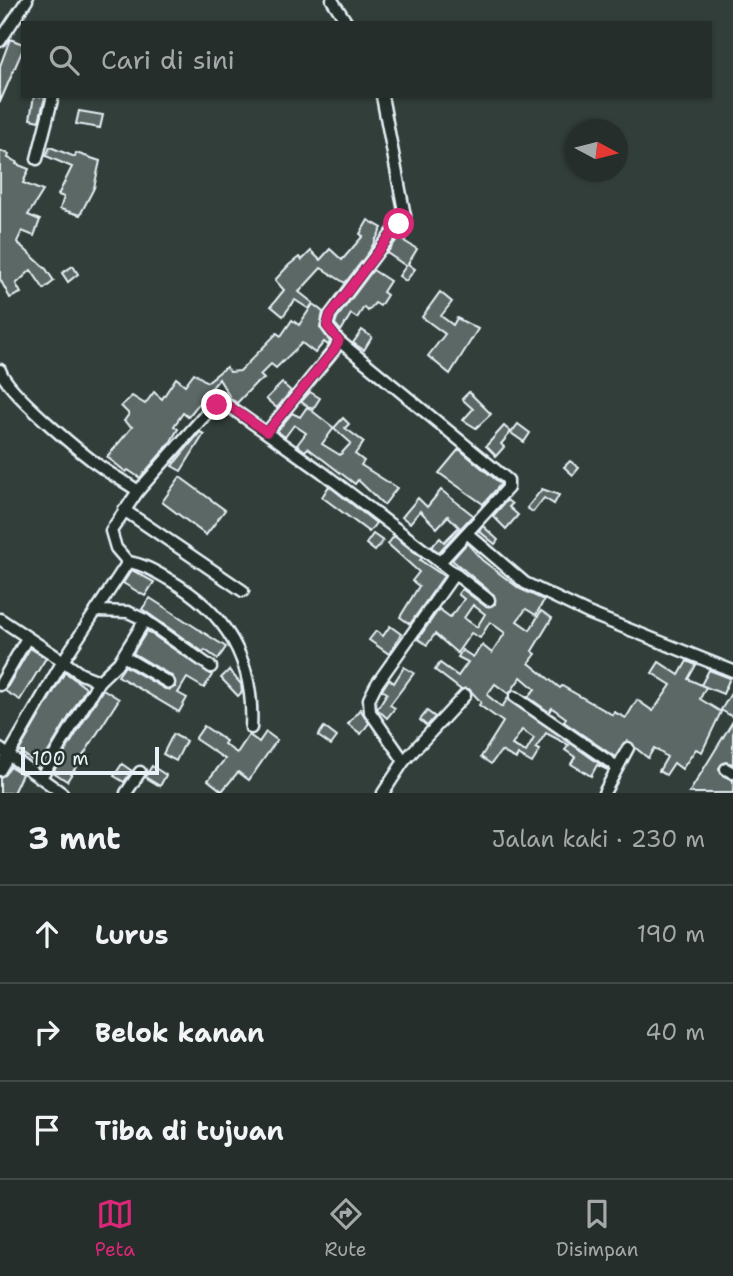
<!DOCTYPE html>
<html lang="id">
<meta charset="utf-8">
<style>
:root{--surface:#262e2b;--page:#2e3633;--text:#f1f3f6;--muted:#a4a8a9;--line:#424a47;--accent:#db2777}
body{margin:0;font-family:"Shantell Sans",sans-serif;background:var(--page);color:var(--text)}
.compass{position:absolute;left:565px;top:119px;width:63px;height:63px;border-radius:50%;background:var(--surface);box-shadow:0 2px 5px #0004;rotate:97deg}
.scale{position:absolute;left:21px;bottom:18px;width:138px;box-sizing:border-box;padding-left:7px;border:4px solid #e8f1f8;border-top:0;font-size:19px;line-height:24px;white-space:nowrap;color:#e8f1f8;-webkit-text-stroke:5px #26332d;paint-order:stroke}
.stop{position:absolute;width:21px;height:21px;margin:-16px;border:5px solid #db2777;border-radius:50%;background:#fff}
.stop.end{background:#db2777;border-color:#fff;box-shadow:0 2px 7px #0008}
.list{margin:0;padding:0;list-style:none}
h2{display:flex;justify-content:space-between;align-items:center;height:91px;margin:0;padding:0 28px;font-size:30px}
h2 small{font-size:23px;font-weight:400;color:var(--muted)}
.list li{display:grid;grid-template-columns:46px 1fr auto;gap:21px;align-items:center;box-sizing:border-box;height:98px;padding:0 28px;border-top:2px solid var(--line)}
.list b{display:block;font-size:26px;white-space:nowrap}
.list em{font-size:23px;font-style:normal;color:var(--muted)}
.icon{flex:none;width:38px;height:38px;fill:none;stroke:currentColor;stroke-width:2;stroke-linecap:round;stroke-linejoin:round}
.map{position:relative;flex:none;width:733px;height:793px;overflow:hidden}
.search{position:absolute;background:var(--surface);box-shadow:0 2px 5px #0004;left:21px;right:21px;top:21px;height:77px;display:flex;align-items:center;gap:18px;box-sizing:border-box;padding:0 24px;border-radius:0px;color:var(--muted);font-size:26px}
.sheet{height:385px;background:var(--surface)}
nav{display:flex;justify-content:space-around;align-items:center;box-sizing:border-box;height:98px;border-top:2px solid var(--line);background:var(--surface);font-size:19px;color:var(--muted)}
nav a{display:grid;justify-items:center;gap:4px}
nav .on{color:var(--accent)}
.map>svg:first-child{display:block}
.building{fill:#5c6865;stroke:#e8f1f8;stroke-width:2;fill-rule:evenodd}
.lines{fill:none;stroke-linecap:round;stroke-linejoin:round}
.minor-casing{stroke:#e8f1f8;stroke-width:15}
.minor{stroke:#26332d;stroke-width:10}
.route{stroke:#db2777;stroke-width:9}
</style>
<div class="map">
<svg width="733" height="793" viewBox="0 0 733 793">
<rect width="100%" height="100%" fill="#323e39"/>
<filter id="ink" filterUnits="userSpaceOnUse"><feTurbulence type="fractalNoise" baseFrequency=".0143" numOctaves="2"/><feDisplacementMap in="SourceGraphic" scale="14" xChannelSelector="R" yChannelSelector="G"/><feConvolveMatrix kernelMatrix="1 2 1 2 8 2 1 2 1" color-interpolation-filters="sRGB"/></filter>
<g filter="url(#ink)">
<g class="building">
<path d="M 10,39 L 23,44 L 23,49 L 0,102 L 0,66 Z"/>
<path d="M 34,96 L 45,97 L 39,121 L 30,119 Z"/>
<path d="M 79,111 L 103,115 L 100,128 L 76,124 Z"/>
<path d="M 50,147 L 75,157 L 76,153 L 100,161 L 94,188 L 80,215 L 60,209 L 64,197 L 58,195 L 72,167 L 46,156 Z"/>
<path d="M 0,151 L 9,154 L 8,158 L 17,162 L 16,164 L 29,169 L 23,183 L 43,191 L 28,215 L 40,220 L 34,236 L 22,231 L 17,242 L 46,269 L 54,281 L 44,289 L 31,270 L 16,284 L 21,293 L 10,298 L 0,279 Z"/>
<path d="M 368,220 L 382,228 L 369,252 L 345,283 L 321,268 L 299,292 L 313,303 L 309,309 L 295,300 L 283,316 L 271,306 L 284,290 L 275,280 L 289,265 L 299,257 L 302,260 L 311,251 L 320,260 L 330,249 L 342,260 L 363,236 L 360,234 Z"/>
<path d="M 402,233 L 407,237 L 404,241 L 417,249 L 408,264 L 415,269 L 406,281 L 399,276 L 406,266 L 387,253 Z"/>
<path d="M 73,266 L 78,274 L 68,282 L 62,273 Z"/>
<path d="M 373,270 L 390,281 L 383,292 L 387,295 L 380,306 L 375,303 L 368,311 L 364,307 L 357,318 L 351,314 L 341,331 L 335,324 L 337,318 Z"/>
<path d="M 440,292 L 452,302 L 441,316 L 453,325 L 457,318 L 478,329 L 450,374 L 428,356 L 445,334 L 422,317 Z"/>
<path d="M 313,304 L 323,312 L 320,327 L 330,342 L 328,345 L 324,342 L 315,353 L 302,343 L 276,368 L 271,364 L 260,375 L 264,379 L 255,384 L 237,403 L 231,399 L 219,379 L 188,417 L 183,413 L 174,426 L 178,429 L 170,443 L 140,478 L 128,470 L 126,472 L 107,457 L 132,427 L 124,421 L 129,414 L 121,406 L 132,396 L 145,404 L 154,392 L 162,399 L 176,378 L 185,385 L 194,373 L 207,382 L 226,367 L 230,372 L 240,371 L 277,333 L 281,336 L 292,320 L 299,325 Z"/>
<path d="M 362,330 L 372,337 L 364,350 L 353,343 Z"/>
<path d="M 282,383 L 291,391 L 277,408 L 266,399 Z"/>
<path d="M 310,392 L 320,398 L 313,409 L 301,402 Z"/>
<path d="M 469,392 L 491,414 L 476,428 L 463,420 L 473,409 L 462,399 Z"/>
<path d="M 307,407 L 334,428 L 343,418 L 349,424 L 345,428 L 364,442 L 355,454 L 364,461 L 361,465 L 397,488 L 384,505 L 358,480 L 355,484 L 308,448 L 305,451 L 297,445 L 306,433 L 294,425 L 285,437 L 277,431 L 292,413 L 300,417 ZM 334,428 L 351,443 L 340,455 L 322,444 Z"/>
<path d="M 518,424 L 530,433 L 524,442 L 511,433 Z"/>
<path d="M 504,426 L 511,432 L 501,444 L 504,447 L 496,456 L 486,446 Z"/>
<path d="M 200,432 L 204,434 L 181,471 L 172,466 Z"/>
<path d="M 459,449 L 501,484 L 483,504 L 439,473 Z"/>
<path d="M 570,461 L 579,468 L 573,475 L 564,467 Z"/>
<path d="M 180,477 L 225,510 L 206,535 L 162,502 Z"/>
<path d="M 329,486 L 376,523 L 369,532 L 322,497 Z"/>
<path d="M 542,489 L 559,495 L 554,504 L 544,498 L 533,512 L 527,508 Z"/>
<path d="M 441,490 L 473,515 L 439,552 L 431,547 L 440,538 L 444,542 L 459,527 L 448,516 L 437,528 L 420,511 L 410,523 L 402,517 L 418,498 L 427,507 Z"/>
<path d="M 507,500 L 512,504 L 509,507 L 518,515 L 506,529 L 493,516 Z"/>
<path d="M 483,526 L 498,540 L 495,544 L 479,531 Z"/>
<path d="M 373,534 L 383,541 L 375,551 L 366,544 Z"/>
<path d="M 394,536 L 422,558 L 420,560 L 444,576 L 410,624 L 400,617 L 419,586 L 412,581 L 419,572 L 388,544 Z"/>
<path d="M 467,543 L 482,560 L 520,589 L 544,600 L 536,615 L 526,609 L 517,621 L 530,630 L 541,611 L 552,618 L 532,651 L 536,654 L 529,663 L 560,688 L 562,686 L 613,715 L 614,712 L 626,718 L 637,700 L 653,711 L 671,685 L 652,673 L 659,662 L 679,675 L 687,661 L 696,665 L 688,679 L 706,687 L 700,699 L 721,712 L 702,752 L 696,749 L 682,769 L 674,763 L 666,775 L 659,771 L 667,757 L 654,748 L 648,758 L 627,741 L 615,757 L 564,722 L 566,718 L 552,708 L 549,712 L 528,697 L 535,689 L 521,677 L 509,694 L 495,684 L 487,695 L 502,707 L 508,698 L 608,770 L 597,765 L 591,776 L 571,764 L 575,757 L 565,750 L 569,745 L 546,733 L 536,748 L 540,750 L 532,763 L 518,755 L 516,759 L 501,751 L 491,764 L 481,757 L 503,722 L 479,705 L 481,702 L 469,689 L 460,689 L 435,670 L 440,663 L 458,676 L 468,662 L 458,657 L 462,650 L 473,657 L 482,645 L 492,653 L 505,633 L 490,622 L 480,638 L 471,633 L 457,653 L 435,634 L 427,645 L 418,639 L 439,609 L 450,617 L 455,612 L 464,599 L 458,594 L 462,589 L 485,606 L 495,604 L 494,595 L 452,560 ZM 473,605 L 485,614 L 477,627 L 464,618 ZM 522,730 L 534,738 L 526,752 L 512,745 Z"/>
<path d="M 132,570 L 154,582 L 145,596 L 123,583 Z"/>
<path d="M 150,598 L 226,647 L 218,659 L 205,650 L 203,652 L 142,609 Z"/>
<path d="M 390,626 L 401,634 L 389,654 L 369,640 L 376,631 L 383,636 Z"/>
<path d="M 147,631 L 212,675 L 204,688 L 187,678 L 178,693 L 187,698 L 179,712 L 118,676 L 125,666 L 165,689 L 175,687 L 173,677 L 133,653 Z"/>
<path d="M 30,648 L 46,658 L 20,700 L 5,691 Z"/>
<path d="M 404,667 L 414,673 L 390,705 L 395,708 L 387,718 L 377,709 L 387,693 L 382,690 L 389,679 L 394,683 Z"/>
<path d="M 229,670 L 241,684 L 242,692 L 238,696 L 221,678 Z"/>
<path d="M 709,670 L 730,678 L 723,694 L 701,685 Z"/>
<path d="M 65,672 L 86,688 L 40,766 L 19,751 Z"/>
<path d="M 103,689 L 119,699 L 67,781 L 53,772 Z"/>
<path d="M 733,690 L 733,717 L 721,710 Z"/>
<path d="M 360,709 L 369,723 L 361,734 L 348,724 Z"/>
<path d="M 427,711 L 435,717 L 427,726 L 420,720 Z"/>
<path d="M 733,721 L 733,764 L 725,762 L 719,768 L 722,775 L 733,780 L 733,793 L 689,793 Z"/>
<path d="M 204,726 L 226,741 L 224,744 L 237,753 L 249,735 L 259,742 L 266,732 L 277,740 L 249,780 L 238,772 L 222,791 L 208,780 L 225,759 L 195,739 Z"/>
<path d="M 324,727 L 337,737 L 331,745 L 318,736 Z"/>
<path d="M 173,734 L 186,741 L 176,761 L 163,754 Z"/>
<path d="M 122,764 L 132,771 L 124,782 L 114,776 Z"/>
<path d="M 152,766 L 166,775 L 160,786 L 145,777 Z"/>
<path d="M 11,767 L 22,774 L 13,793 L 0,793 L 0,777 Z"/>
</g>
<g class="lines">
<defs>
<g id="minor">
<path d="M 332,0 L 347,23"/>
<path d="M 0,41 L 27,0"/>
<path d="M 37,159 L 53,96"/>
<path d="M 339,341 L 508,480 L 508,488 L 440,562"/>
<path d="M 0,370 C 7,392 80,452 101,467 C 113,476 126,482 138,491 L 111,531 L 116,548 L 128,562 L 63,661 L 0,619"/>
<path d="M 267,432 L 334,350 L 339,341 L 327,326 L 330,315 L 405,216 L 382,96"/>
<path d="M 138,491 L 213,406 L 227,405 L 322,472 L 489,600"/>
<path d="M 124,510 L 243,591"/>
<path d="M 468,534 L 525,583 L 588,613 L 733,671"/>
<path d="M 128,562 C 143,564 156,572 168,579 C 226,612 255,660 251,728"/>
<path d="M 145,620 L 211,667"/>
<path d="M 123,656 L 169,683"/>
<path d="M 0,685 L 27,638"/>
<path d="M 515,697 L 617,767"/>
<path d="M 0,749 L 62,793"/>
<path d="M 404,761 L 465,695"/>
<path d="M 726,769 L 733,773"/>
<path d="M 0,770 L 63,661 L 81,674 L 99,681 L 119,662 L 145,620 L 128,612 L 98,611"/>
<path d="M 42,776 L 99,681"/>
<path d="M 126,793 L 140,772"/>
<path d="M 383,793 L 404,761 L 370,712 L 369,699 L 376,685 L 455,573"/>
<path d="M 604,793 L 628,748"/>
</g>
</defs>
<use href="#minor" class="minor-casing"/>
<use href="#minor" class="minor"/>
</g>
</g>
<g class="lines" filter="url(#ink)">
<path class="route" d="M 217,405 L 227,405 L 267,432 L 334,350 L 339,341 L 327,326 L 330,315 L 399,224"/>
</g>
</svg>
<svg class="compass" viewBox="-18 -18 36 36"><path d="M0-13l5 13h-10z" fill="#e53935"/><path d="M0 13l5-13h-10z" fill="#a4a8a9"/></svg>
<div class="scale">100 m</div>
<div class="stop" style="left:399px;top:224px"></div>
<div class="stop end" style="left:217px;top:405px"></div>
<div class="search"><svg class="icon" aria-label="search" viewBox="0 0 24 24"><circle cx="10" cy="10" r="6"/><path d="M15 15l6 6"/></svg>Cari di sini</div>
</div>
<section class="sheet">
<h2>3 mnt<small>Jalan kaki · 230 m</small></h2>
<ul class="list">
<li><svg class="icon" aria-label="ahead" viewBox="0 0 24 24"><path d="M12 20V5M6 11l6-6 6 6"/></svg><div><b>Lurus</b></div><em>190 m</em></li>
<li><svg class="icon" aria-label="right" viewBox="0 0 24 24"><path d="M7 20v-9h11M14 6l5 5-5 5"/></svg><div><b>Belok kanan</b></div><em>40 m</em></li>
<li><svg class="icon" aria-label="arrive" viewBox="0 0 24 24"><path d="M6 21V4h12l-3 4 3 4H6"/></svg><div><b>Tiba di tujuan</b></div></li>
</ul>
</section>
<nav>
<a class="on"><svg class="icon" aria-label="map" viewBox="0 0 24 24"><path d="M3 6l6-2 6 2 6-2v14l-6 2-6-2-6 2zM9 4v14M15 6v14"/></svg>Peta</a>
<a><svg class="icon" aria-label="directions" viewBox="0 0 24 24"><path d="M12 3l9 9-9 9-9-9zM9 14v-3h6M13 9l2 2-2 2"/></svg>Rute</a>
<a><svg class="icon" aria-label="saved" viewBox="0 0 24 24"><path d="M7 4h10v16l-5-4-5 4z"/></svg>Disimpan</a>
</nav>
